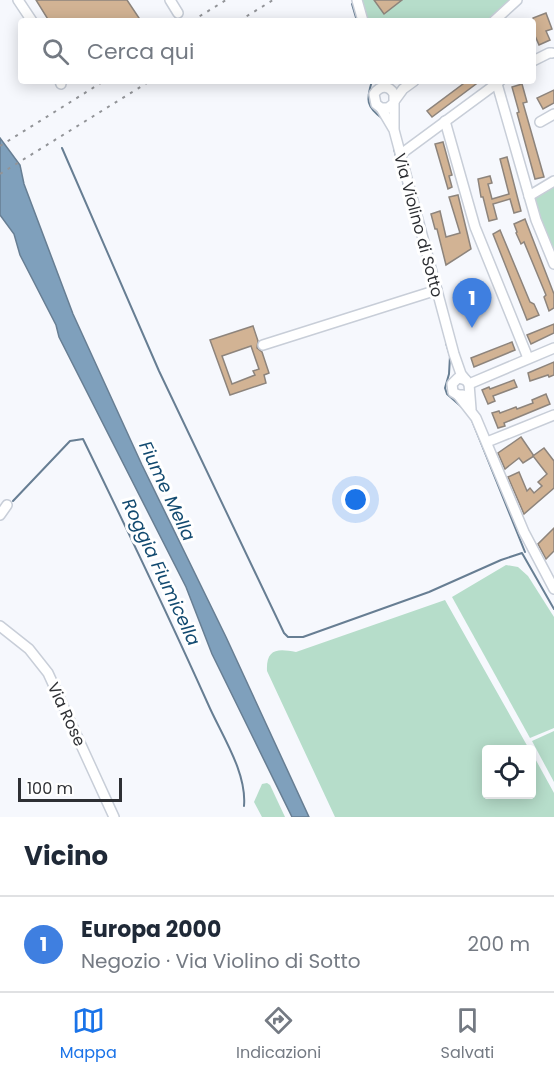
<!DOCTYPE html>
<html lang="it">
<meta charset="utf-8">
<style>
:root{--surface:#fff;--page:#f6f6f7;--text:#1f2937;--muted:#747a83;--line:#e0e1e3;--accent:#1a73e8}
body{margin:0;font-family:Poppins,sans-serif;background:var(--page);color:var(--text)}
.controls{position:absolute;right:18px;bottom:18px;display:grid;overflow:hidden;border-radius:6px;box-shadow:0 3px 15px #0003}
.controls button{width:54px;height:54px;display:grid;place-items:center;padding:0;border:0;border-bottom:2px solid var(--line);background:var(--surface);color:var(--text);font:30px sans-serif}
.scale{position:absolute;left:18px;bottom:15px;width:104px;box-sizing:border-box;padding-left:6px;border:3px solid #2e3034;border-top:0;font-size:16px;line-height:21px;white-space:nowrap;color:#2e3034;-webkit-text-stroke:4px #fff;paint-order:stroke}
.you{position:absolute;left:356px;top:500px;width:21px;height:21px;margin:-15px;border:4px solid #fff;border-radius:50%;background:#1a73e8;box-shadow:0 0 0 9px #1a73e833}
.badge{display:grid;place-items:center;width:39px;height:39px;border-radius:50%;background:var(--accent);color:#fff;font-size:20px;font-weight:700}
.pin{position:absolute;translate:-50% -50px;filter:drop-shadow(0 2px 3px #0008)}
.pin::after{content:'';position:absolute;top:32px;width:21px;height:18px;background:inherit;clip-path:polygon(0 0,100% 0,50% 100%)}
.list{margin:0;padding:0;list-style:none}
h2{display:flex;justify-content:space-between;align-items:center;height:78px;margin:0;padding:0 24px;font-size:26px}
h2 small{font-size:20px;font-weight:400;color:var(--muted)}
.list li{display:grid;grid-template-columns:39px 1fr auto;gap:18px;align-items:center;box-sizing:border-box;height:96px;padding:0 24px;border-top:2px solid var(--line)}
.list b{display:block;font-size:22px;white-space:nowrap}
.list p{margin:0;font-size:20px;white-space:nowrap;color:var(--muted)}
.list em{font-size:20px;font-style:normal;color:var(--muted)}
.icon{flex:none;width:33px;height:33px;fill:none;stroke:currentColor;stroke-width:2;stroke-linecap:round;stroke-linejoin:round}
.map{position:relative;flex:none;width:554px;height:817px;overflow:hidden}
.search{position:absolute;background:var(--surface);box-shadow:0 3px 15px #0003;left:18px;right:18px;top:18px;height:66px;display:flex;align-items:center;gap:15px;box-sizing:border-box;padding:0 21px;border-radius:6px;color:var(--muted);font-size:22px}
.sheet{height:174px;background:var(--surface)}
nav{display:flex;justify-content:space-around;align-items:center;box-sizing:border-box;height:84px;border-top:2px solid var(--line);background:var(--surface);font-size:16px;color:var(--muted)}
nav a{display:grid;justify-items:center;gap:3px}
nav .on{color:var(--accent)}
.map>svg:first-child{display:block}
.green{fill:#b6ddca}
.water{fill:#7fa0bc;stroke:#677e93;stroke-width:1.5}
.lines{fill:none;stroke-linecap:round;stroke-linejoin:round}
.stream{stroke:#677e93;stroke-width:2}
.building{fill:#d2b394;stroke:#8d847c;stroke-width:1.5;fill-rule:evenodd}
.minor-casing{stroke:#c8ced8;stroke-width:12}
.minor{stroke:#fff;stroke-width:9}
.rail{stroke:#929498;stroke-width:2;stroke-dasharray:3 6;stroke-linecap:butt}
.labels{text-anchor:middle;stroke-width:6;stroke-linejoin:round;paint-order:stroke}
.street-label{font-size:16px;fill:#2e3034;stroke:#fff}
.water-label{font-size:18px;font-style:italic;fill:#124a70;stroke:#fff}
</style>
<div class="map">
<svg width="554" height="817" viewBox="0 0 554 817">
<rect width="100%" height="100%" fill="#f6f8fd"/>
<g class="green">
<path d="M 360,0 L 514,0 L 489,21 L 366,21 Z"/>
<path d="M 554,184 L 554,255 L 532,198 Z"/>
<path d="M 506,565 L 518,567 L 528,576 L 554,617 L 554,728 L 530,738 L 452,597 Z"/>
<path d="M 445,600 L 529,749 L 486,750 L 486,794 L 532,794 L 532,753 L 554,793 L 554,817 L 335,817 L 267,671 C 266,649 277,648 296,652 Z"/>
<path d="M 554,731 L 554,782 L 532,741 Z"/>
<path d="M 267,783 L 270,785 L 285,817 L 262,817 L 254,802 L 262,784 Z"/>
</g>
<path class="water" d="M 0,138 L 20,165 L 24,184 L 73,314 L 142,465 L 226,637 L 309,817 L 292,817 L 212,654 L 186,587 L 59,337 L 56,325 L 20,255 L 14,234 L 0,215 Z"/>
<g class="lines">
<g class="stream">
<path d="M 352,4 L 357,21"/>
<path d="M 372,81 C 366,100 366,107 383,119"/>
<path d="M 62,148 L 159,371 L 284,633 L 288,637 L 303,637 L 429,592 L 501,560 L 522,553 L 554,609"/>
<path d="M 394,149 L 431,285"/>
<path d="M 446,343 L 450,356 L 449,374 L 445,388 L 447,394 L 464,409"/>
<path d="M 471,418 L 525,552"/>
<path d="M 13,501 L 70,441 L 83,439 C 126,527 168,615 208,704 C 221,734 247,772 244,806"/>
</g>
</g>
<g class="building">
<path d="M 36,0 L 127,0 L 141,21 L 49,21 Z"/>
<path d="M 374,0 L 402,0 L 384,14 Z"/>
<path d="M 546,13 L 552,29 L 546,31 L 550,40 L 539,45 L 533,31 L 533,18 Z"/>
<path d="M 467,81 L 480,81 L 432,117 L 427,111 Z"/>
<path d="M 522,84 L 527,102 L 523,103 L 544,177 L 535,179 L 517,113 L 519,112 L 512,87 Z"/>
<path d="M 554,90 L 554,103 L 543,109 L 537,98 Z"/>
<path d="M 443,142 L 452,175 L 449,176 L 452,187 L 448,189 L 435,144 Z"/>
<path d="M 507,157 L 521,211 L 514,213 L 510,199 L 493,204 L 497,219 L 489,221 L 483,197 L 481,197 L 478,179 L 490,176 L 492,183 L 488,184 L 492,199 L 509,194 L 500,159 Z"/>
<path d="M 458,195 L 471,249 L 446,265 L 437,229 L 435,229 L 431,214 L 440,211 L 446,237 L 460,233 L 449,197 Z"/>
<path d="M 525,219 L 554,294 L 554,308 L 549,311 L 544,297 L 546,295 L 524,242 L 521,244 L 516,233 L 517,232 L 514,224 Z"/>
<path d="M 500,230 L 530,302 L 534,304 L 539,315 L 527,320 L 493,234 Z"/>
<path d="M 554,324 L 554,333 L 531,344 L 527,335 Z"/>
<path d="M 253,326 L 258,341 L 257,348 L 262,352 L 269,373 L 264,375 L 266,383 L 230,395 L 210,340 ZM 251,346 L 259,369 L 253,371 L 255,375 L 232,384 L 222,356 Z"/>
<path d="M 512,342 L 515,350 L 474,367 L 471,358 Z"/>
<path d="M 554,362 L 554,375 L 549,377 L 548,375 L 530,381 L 528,373 Z"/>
<path d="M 514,380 L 517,387 L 493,396 L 495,401 L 488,404 L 482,390 L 489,387 L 490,389 Z"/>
<path d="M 546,394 L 550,404 L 504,423 L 505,426 L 498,428 L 492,413 L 499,411 L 500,413 L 516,407 L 517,409 L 533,403 L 532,400 Z"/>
<path d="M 521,437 L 534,456 L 523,463 L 519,458 L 505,469 L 498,453 Z"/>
<path d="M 544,448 L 554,461 L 554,488 L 524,514 L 508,477 L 519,472 L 527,491 L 530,488 L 534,493 L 542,486 L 538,482 L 547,474 L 533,456 Z"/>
<path d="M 554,528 L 554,551 L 546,559 L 538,544 Z"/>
</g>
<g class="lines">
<defs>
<g id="minor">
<path d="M 18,0 L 32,21"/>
<path d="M 170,0 L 178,13"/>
<path d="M 357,0 L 363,21"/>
<path d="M 494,21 L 517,0"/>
<path d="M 533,61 L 549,53 L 552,53"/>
<path d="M 60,81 L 61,84"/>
<path d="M 497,84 L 536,220 L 554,264"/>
<path d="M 395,100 L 403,89 L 414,81"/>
<path d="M 381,108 L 394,130 L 454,354 L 461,374 L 469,384 L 471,409"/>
<path d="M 445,121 L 475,227 L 528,358"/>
<path d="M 540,122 L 554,114"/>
<path d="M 394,128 L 394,94 C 389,85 380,85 374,94 L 376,104 L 381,108 L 388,108 L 394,103"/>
<path d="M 401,154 L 500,81"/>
<path d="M 529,196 L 554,181"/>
<path d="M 263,345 L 437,290"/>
<path d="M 469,384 L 554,348"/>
<path d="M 458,395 L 476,418 L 524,532 L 554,589"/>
<path d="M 463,395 L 458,395 L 453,392 L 452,384 L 458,378 L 466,380"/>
<path d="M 487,442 L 554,415"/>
<path d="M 0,515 L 7,505"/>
<path d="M 0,626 L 29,649 L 48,673 L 114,817"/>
</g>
</defs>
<use href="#minor" class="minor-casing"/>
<use href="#minor" class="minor"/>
<g class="rail">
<path d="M 192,21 L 226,0"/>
<path d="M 239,21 L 273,0"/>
<path d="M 0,146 L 104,81"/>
<path d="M 0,174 L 150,81"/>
</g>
</g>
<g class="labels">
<g class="street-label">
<text transform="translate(419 225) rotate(75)" y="6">Via Violino di Sotto</text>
<text transform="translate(67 714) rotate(65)" y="6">Via Rose</text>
</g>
<g class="water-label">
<text transform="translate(167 491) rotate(65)" y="6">Fiume Mella</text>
<text transform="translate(161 572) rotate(65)" y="6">Roggia Fiumicella</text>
</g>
</g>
</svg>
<div class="controls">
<button><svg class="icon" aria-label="locate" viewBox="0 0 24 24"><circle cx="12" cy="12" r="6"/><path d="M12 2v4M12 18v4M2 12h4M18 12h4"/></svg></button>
</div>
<div class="scale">100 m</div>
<div class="you"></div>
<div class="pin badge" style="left:472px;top:328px;background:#3f7fe0">1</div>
<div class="search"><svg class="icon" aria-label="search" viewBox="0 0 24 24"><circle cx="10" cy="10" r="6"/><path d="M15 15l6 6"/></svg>Cerca qui</div>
</div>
<section class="sheet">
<h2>Vicino<small></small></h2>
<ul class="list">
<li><span class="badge" style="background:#3f7fe0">1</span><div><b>Europa 2000</b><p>Negozio · Via Violino di Sotto</p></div><em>200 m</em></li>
</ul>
</section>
<nav>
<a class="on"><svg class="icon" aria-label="map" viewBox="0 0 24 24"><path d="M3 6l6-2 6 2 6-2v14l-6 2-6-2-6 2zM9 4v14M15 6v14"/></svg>Mappa</a>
<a><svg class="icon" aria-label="directions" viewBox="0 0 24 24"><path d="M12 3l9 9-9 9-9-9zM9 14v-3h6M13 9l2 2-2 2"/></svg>Indicazioni</a>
<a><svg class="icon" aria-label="saved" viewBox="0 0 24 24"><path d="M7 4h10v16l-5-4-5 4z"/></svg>Salvati</a>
</nav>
